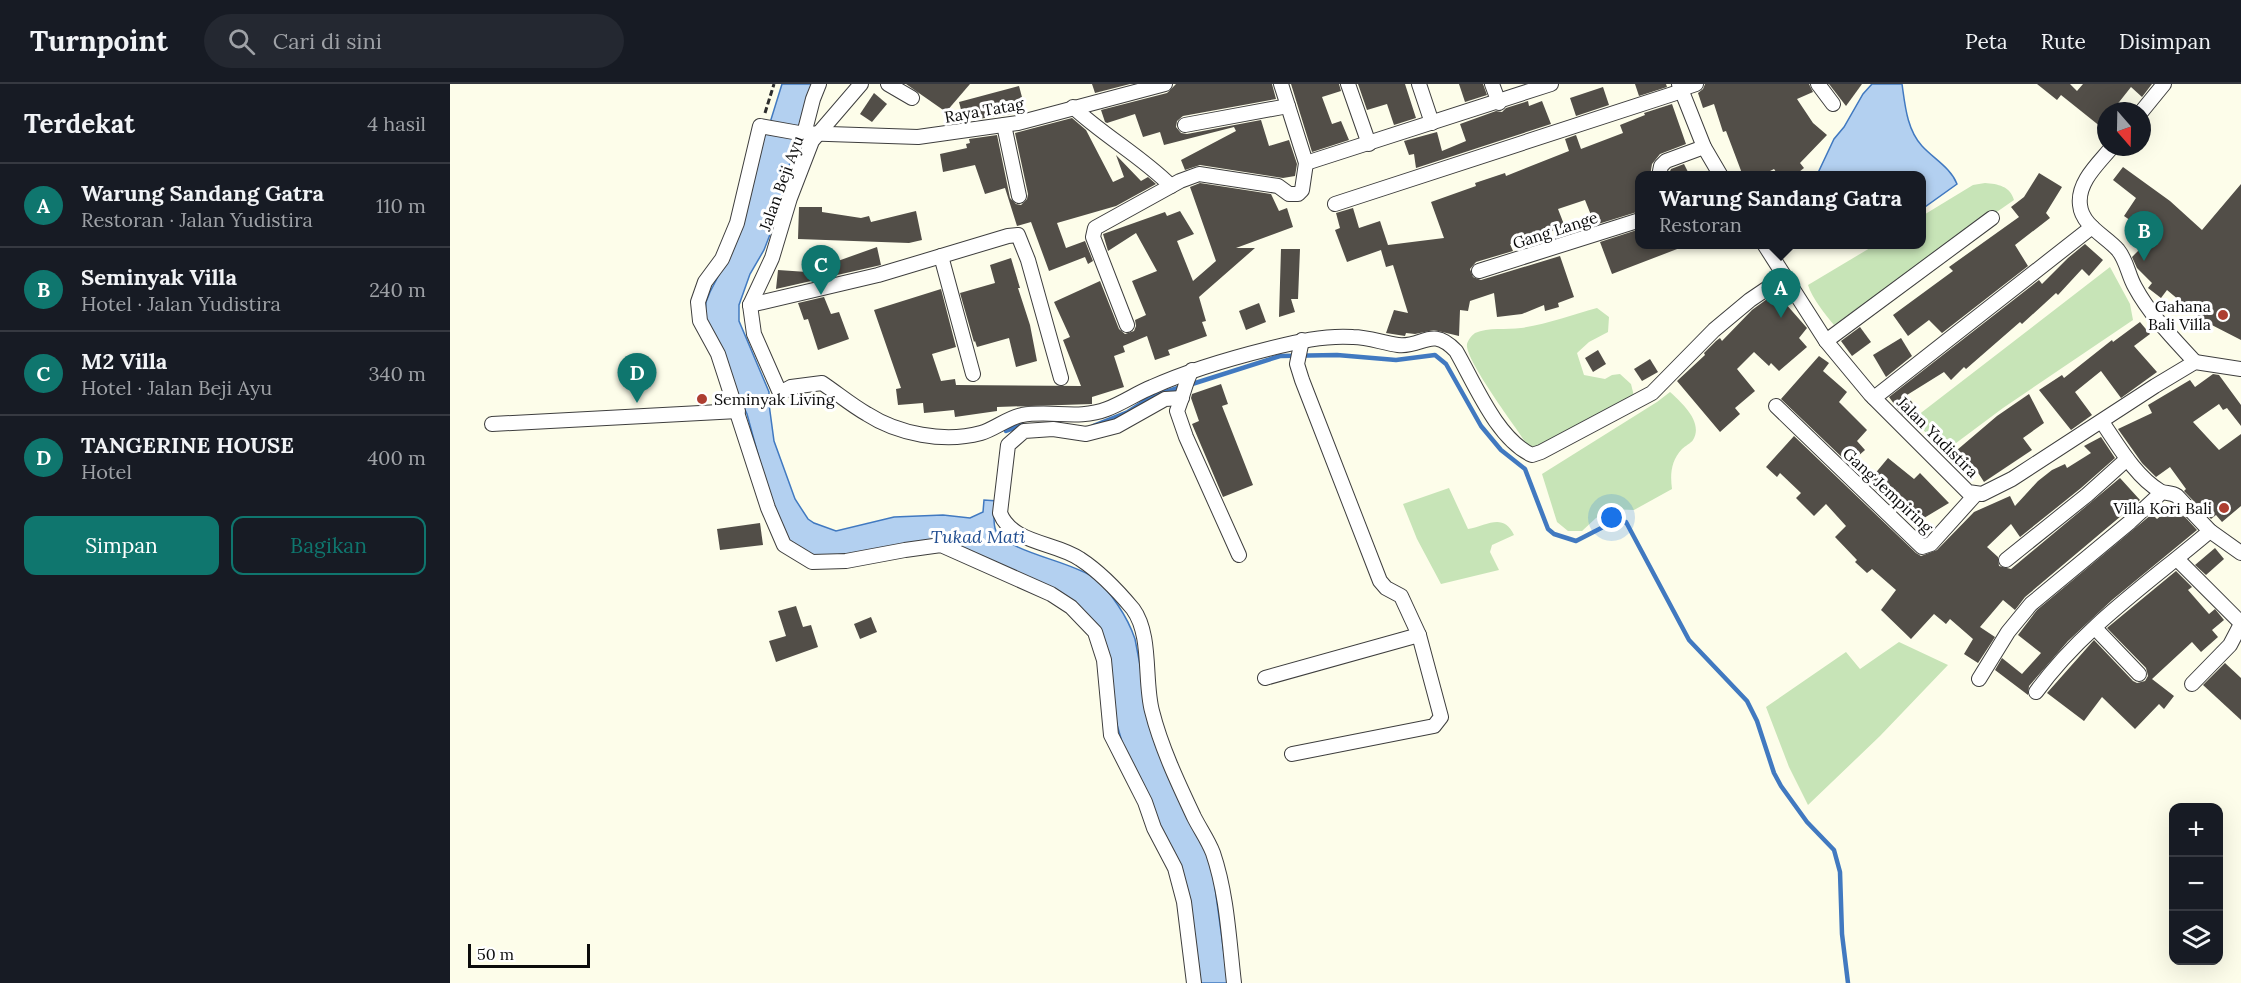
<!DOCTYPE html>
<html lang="id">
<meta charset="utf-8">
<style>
:root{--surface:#171b24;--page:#242831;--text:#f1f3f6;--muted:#9ea1a6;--line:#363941;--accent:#0f766e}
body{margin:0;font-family:Lora,serif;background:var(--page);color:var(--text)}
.controls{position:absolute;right:18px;bottom:18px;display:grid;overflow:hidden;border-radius:12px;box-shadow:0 6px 24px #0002}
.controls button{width:54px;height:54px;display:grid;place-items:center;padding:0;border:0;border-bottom:2px solid var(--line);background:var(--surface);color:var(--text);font:30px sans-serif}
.compass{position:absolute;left:1647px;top:18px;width:54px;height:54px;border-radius:50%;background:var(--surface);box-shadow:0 6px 24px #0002;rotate:160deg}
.scale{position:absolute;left:18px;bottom:15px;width:122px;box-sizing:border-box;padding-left:6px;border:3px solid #0b0b0b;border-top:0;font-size:16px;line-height:21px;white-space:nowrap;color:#0b0b0b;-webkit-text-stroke:4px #fff;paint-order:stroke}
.you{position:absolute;left:1162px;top:434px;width:21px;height:21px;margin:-15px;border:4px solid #fff;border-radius:50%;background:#1a73e8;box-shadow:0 0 0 9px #1a73e833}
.badge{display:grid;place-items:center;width:39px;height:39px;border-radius:50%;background:var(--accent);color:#fff;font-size:20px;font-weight:700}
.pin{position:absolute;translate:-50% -50px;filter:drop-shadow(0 2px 3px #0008)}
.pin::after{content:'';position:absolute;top:32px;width:21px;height:18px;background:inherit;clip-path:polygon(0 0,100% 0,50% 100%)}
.popup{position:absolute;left:1185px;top:87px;width:291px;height:78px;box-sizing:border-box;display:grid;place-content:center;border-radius:12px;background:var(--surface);filter:drop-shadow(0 2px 4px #0005);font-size:20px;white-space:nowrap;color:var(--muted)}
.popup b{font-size:22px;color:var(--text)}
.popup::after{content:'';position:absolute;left:50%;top:100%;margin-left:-12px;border:12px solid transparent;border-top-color:var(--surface)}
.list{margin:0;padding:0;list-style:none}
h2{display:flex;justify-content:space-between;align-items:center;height:78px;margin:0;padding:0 24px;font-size:26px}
h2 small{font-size:20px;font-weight:400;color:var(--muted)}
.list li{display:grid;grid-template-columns:39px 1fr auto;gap:18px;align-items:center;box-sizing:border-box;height:84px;padding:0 24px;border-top:2px solid var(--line)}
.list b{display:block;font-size:22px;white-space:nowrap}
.list p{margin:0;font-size:20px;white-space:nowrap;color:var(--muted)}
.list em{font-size:20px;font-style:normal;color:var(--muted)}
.actions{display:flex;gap:12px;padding:18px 24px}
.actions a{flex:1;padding:14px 0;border:2px solid var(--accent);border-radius:12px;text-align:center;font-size:21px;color:var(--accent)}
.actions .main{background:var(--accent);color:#fff}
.icon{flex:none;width:33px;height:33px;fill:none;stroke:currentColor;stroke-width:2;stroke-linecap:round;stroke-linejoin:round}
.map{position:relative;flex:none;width:1791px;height:899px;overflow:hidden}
header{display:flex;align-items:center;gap:36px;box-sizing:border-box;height:84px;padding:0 30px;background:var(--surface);border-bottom:2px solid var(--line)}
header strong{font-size:28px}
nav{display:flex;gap:33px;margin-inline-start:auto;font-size:21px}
.search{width:420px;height:54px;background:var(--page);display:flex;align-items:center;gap:15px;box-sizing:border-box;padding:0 21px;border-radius:33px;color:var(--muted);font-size:22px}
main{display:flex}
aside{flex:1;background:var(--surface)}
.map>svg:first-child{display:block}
.green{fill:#c7e4b7}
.water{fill:#b3d0f0;stroke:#4179c0;stroke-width:1.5}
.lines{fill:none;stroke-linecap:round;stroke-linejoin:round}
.stream{stroke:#4179c0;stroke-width:4.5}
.building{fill:#524e48}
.minor-casing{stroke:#3e3e3e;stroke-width:16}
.path{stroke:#2d2d2d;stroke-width:3;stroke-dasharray:6 3;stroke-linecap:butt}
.minor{stroke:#fff;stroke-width:14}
.poi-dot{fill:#ad3e30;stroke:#fff;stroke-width:2}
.labels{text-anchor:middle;stroke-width:6;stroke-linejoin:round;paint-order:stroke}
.street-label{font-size:16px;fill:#0b0b0b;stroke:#fff}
.poi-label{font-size:16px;fill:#0b0b0b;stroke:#fff;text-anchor:end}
.water-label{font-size:18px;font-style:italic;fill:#204d90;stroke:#fff}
</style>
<header>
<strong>Turnpoint</strong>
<div class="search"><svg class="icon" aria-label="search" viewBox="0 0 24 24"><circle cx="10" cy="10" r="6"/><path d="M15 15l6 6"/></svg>Cari di sini</div>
<nav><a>Peta</a><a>Rute</a><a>Disimpan</a></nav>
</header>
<main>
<aside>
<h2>Terdekat<small>4 hasil</small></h2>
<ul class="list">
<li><span class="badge">A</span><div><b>Warung Sandang Gatra</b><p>Restoran · Jalan Yudistira</p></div><em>110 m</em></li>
<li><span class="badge">B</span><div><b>Seminyak Villa</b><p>Hotel · Jalan Yudistira</p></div><em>240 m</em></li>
<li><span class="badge">C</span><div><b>M2 Villa</b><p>Hotel · Jalan Beji Ayu</p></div><em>340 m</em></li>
<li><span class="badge">D</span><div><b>TANGERINE HOUSE</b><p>Hotel</p></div><em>400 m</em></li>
</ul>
<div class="actions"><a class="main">Simpan</a><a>Bagikan</a></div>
</aside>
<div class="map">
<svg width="1791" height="899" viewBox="0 0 1791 899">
<rect width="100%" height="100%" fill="#fdfdea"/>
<g class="green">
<path d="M 1535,99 C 1548,100 1560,102 1564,116 L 1384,241 C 1375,230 1362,214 1358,201 L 1425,161 L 1472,160 L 1472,132 L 1523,101 Z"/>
<path d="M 1660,183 L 1680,220 L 1683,236 L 1553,324 L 1494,368 L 1463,335 Z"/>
<path d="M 1147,224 L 1159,233 L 1158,248 L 1139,258 L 1127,269 L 1134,291 L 1155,295 L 1162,291 L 1170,290 L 1181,300 L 1184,312 L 1087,363 L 1078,362 C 1068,346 1014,275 1017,260 C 1018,256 1022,251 1025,249 C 1038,243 1057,246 1071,244 C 1097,240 1122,231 1147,224 Z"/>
<path d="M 1220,308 C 1231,318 1254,338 1243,356 C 1241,359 1235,362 1232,365 C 1221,377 1220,390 1222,405 L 1184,426 L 1160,425 L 1146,434 L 1132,447 L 1118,447 L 1107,438 L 1092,390 L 1207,318 Z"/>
<path d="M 999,404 L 1018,445 C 1037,442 1053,428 1064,451 L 1042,461 L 1040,468 L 1049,486 L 991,500 L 967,455 L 953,420 Z"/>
<path d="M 1449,558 L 1498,581 L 1430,652 L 1358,721 L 1339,683 L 1316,623 L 1396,568 L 1410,585 Z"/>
</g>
<g class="water">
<path d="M 332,0 L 364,0 L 347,47 L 329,127 L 314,166 L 300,190 L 289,221 L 289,237 L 319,308 L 319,320 L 324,357 L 345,415 L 358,435 L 364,439 L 386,447 L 444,433 L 493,431 L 520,434 L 533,428 L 534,416 L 548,417 L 547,431 L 544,433 C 544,438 544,443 546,447 C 559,468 619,477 641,492 C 660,505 678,534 685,555 L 705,660 L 754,761 L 763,789 L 778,899 L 748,899 L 727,782 L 705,729 L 672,658 L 664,630 L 645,541 L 500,463 L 361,476 L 341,465 L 325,433 L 297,330 L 263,256 L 255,231 L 256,218 L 260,208 L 289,152 L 315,49 L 319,42 Z"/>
<path d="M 1422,0 L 1452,0 C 1455,21 1457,46 1472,62 C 1484,75 1501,84 1507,100 L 1472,125 L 1472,92 L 1367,91 L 1384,55 L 1394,43 L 1413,10 Z"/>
</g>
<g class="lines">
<g class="stream">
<path d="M 739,301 L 830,272 L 887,271 L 946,276 L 985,271 L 996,280 L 1031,342 L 1051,366 L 1075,385 L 1098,445 L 1104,450 L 1126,457 L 1161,439 L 1176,438 L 1239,556 L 1297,617 L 1307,637 L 1324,689 L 1331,702 L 1357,738 L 1384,766 L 1390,788 L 1392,850 L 1398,899"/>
<path d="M 643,342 L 678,328 L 703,312 L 731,303"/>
<path d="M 556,347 L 572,341"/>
</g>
</g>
<g class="building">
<path d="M 456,0 L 520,0 L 496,28 Z"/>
<path d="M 642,0 L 680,0 L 645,9 Z"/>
<path d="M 726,0 L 822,0 L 826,15 L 733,32 L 727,37 L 726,43 L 731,49 L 737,50 L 811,36 L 819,62 L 839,56 L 847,80 L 845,92 L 833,94 L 750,81 L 735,86 L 731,76 L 786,47 L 784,43 L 714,61 L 710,48 L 693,53 L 685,30 L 657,39 L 655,38 L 651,26 L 717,9 Z"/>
<path d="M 841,0 L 889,0 L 891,7 L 872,13 L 882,40 L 891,37 L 899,56 L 862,68 Z"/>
<path d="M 908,0 L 955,0 L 966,34 L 944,41 L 937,20 L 917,26 Z"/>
<path d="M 1009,0 L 1033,0 L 1037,11 L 1015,18 Z"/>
<path d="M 1185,0 L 1216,0 L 1217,3 L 1189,12 Z"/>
<path d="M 1255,0 L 1359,0 L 1363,8 L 1347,15 L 1363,39 L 1377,51 L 1350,79 L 1354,84 L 1344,92 L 1329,92 L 1324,85 L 1310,92 L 1293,92 L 1276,47 L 1273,48 L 1264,20 L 1253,24 L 1248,9 L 1253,5 Z"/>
<path d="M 1379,0 L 1412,0 L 1396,22 Z"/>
<path d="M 1587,0 L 1620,0 L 1627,7 L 1633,0 L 1702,0 L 1692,13 L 1681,3 L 1662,27 L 1656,27 L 1656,36 L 1651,43 L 1611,11 L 1607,16 Z"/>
<path d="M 569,2 L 576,28 L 514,37 L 509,18 Z"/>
<path d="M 1153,3 L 1159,21 L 1126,32 L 1120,14 Z"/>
<path d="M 424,9 L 437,20 L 422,38 L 410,30 Z"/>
<path d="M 1078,17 L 1079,22 L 1092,17 L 1101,40 L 966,84 L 964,70 L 959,71 L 954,57 L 987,48 L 992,67 L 1016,57 L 1010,40 L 1046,27 L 1052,28 L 1056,24 Z"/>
<path d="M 1222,20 L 1236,60 L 1210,70 L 1202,80 L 1200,92 L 1190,92 L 1190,127 L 1145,141 L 1135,116 L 1108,125 L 1115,143 L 1060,160 L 1063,167 L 1026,178 L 1020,185 L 1023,193 L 1031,196 L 1110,172 L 1124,213 L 1108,219 L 1109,223 L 1095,227 L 1094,221 L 1072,230 L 1047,233 L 1044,209 L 1020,217 L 1018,227 L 1010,226 L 1009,252 L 984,246 L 965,250 L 956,249 L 955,252 L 936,249 L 944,226 L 958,229 L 943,181 L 936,183 L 931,166 L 897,178 L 885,146 L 890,144 L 886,129 L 903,124 L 909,144 L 930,137 L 938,161 L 994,154 L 981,118 L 1026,102 L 1025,99 L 1055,89 L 1056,92 L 1119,67 L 1115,55 L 1126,51 L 1131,65 L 1173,49 L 1170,41 L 1195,31 L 1194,29 Z"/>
<path d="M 622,34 L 636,46 L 663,98 L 674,93 L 666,71 L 691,97 L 698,93 L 706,100 L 666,122 L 607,139 L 616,164 L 635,157 L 643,177 L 638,180 L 635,173 L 599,187 L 581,138 L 567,142 L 555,104 L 535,110 L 525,81 L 493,88 L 490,70 L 517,64 L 516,60 L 520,59 L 519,55 L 547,51 L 560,114 L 566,120 L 571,121 L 577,115 L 578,110 L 565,49 Z"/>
<path d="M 1234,80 L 1240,92 L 1218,92 L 1221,85 Z"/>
<path d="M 1673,83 L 1720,117 L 1752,146 L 1791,100 L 1791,256 L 1754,237 L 1717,206 L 1711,214 L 1698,204 L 1702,199 L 1687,184 L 1682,173 L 1703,152 L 1674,132 L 1686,114 L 1663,96 Z"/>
<path d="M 1589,89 L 1612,103 L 1596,129 L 1600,134 L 1565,161 L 1578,182 L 1492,249 L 1479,236 L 1458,252 L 1443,231 L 1503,187 L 1499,183 L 1569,133 L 1561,123 L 1574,113 Z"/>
<path d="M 750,99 L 821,110 L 829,127 L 837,124 L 843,143 L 786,164 L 805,164 L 749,213 L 756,237 L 752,238 L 757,252 L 718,266 L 720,271 L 705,276 L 697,252 L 673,262 L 675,268 L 664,272 L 674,303 L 642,313 L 642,320 L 547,323 L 547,327 L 505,333 L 504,326 L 474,329 L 473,319 L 448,321 L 446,305 L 451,304 L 424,226 L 491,205 L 506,263 L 482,270 L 491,297 L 505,295 L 506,301 L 631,302 L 613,256 L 620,253 L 604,218 L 650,197 L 669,245 L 675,250 L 684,247 L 686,242 L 685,236 L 696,231 L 682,197 L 707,187 L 686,149 L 658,167 L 653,150 L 715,128 L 717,132 L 730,127 L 744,150 L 727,157 L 743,197 L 766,177 L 740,103 Z"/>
<path d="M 349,123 L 372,123 L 372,128 L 411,134 L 419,132 L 421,138 L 466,127 L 472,156 L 459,159 L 348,155 Z"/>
<path d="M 1190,145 L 1190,160 L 1235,162 L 1162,190 L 1150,158 Z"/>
<path d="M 1635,160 L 1653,176 L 1639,192 L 1632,185 L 1608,211 L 1606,209 L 1572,240 L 1570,238 L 1516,285 L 1514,283 L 1501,296 L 1494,288 L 1457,311 L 1464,321 L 1453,331 L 1447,324 L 1439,313 L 1589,196 L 1592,200 L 1618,174 Z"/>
<path d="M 427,163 L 431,181 L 326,205 L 328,186 L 357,188 Z"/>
<path d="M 831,165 L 850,165 L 848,215 L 841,215 L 845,228 L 829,233 Z"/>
<path d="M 561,174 L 570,204 L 568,204 L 580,241 L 587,277 L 566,283 L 559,254 L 527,263 L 525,257 L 524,258 L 510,209 L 545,199 L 540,181 Z"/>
<path d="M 1324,210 L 1332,222 L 1335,219 L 1357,244 L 1349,254 L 1357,263 L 1329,287 L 1321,279 L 1319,282 L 1304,268 L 1287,285 L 1305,307 L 1285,324 L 1290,330 L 1270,348 L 1227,297 L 1255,271 L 1254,269 L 1266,257 L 1270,254 L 1272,257 L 1302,226 Z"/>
<path d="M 374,213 L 381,230 L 389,228 L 399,255 L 368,266 L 358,235 L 354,236 L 348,219 Z"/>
<path d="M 809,219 L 816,238 L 796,246 L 789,227 Z"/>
<path d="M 1690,238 L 1700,250 L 1684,262 L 1707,288 L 1671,314 L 1651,287 L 1625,308 L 1642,331 L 1621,346 L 1589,306 L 1612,291 L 1614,294 L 1662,256 L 1663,258 Z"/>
<path d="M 1410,243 L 1421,258 L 1402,272 L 1391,257 Z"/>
<path d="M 1451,254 L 1462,272 L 1436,293 L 1423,271 Z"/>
<path d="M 1148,266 L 1156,280 L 1143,288 L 1135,274 Z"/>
<path d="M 1369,272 L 1379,279 L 1373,287 L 1397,308 L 1389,318 L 1417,346 L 1407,357 L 1415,366 L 1399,380 L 1331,315 Z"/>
<path d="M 1200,275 L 1208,288 L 1192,297 L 1184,285 Z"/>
<path d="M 1763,290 L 1769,291 L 1791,321 L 1791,342 L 1777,324 L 1773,326 L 1769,320 L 1743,338 L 1769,366 L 1791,350 L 1791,422 L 1772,438 L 1766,431 L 1761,435 L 1734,407 L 1736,405 L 1720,383 L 1706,393 L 1692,379 L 1668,345 L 1702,329 L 1698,321 L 1740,296 L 1745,303 Z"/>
<path d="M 771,300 L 778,320 L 772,322 L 803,401 L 773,413 L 742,340 L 749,337 L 741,314 L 742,310 Z"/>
<path d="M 1579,310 L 1594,339 L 1573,354 L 1582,366 L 1534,398 L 1527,387 L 1521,392 L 1511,380 L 1509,382 L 1500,372 L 1547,332 Z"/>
<path d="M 1344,352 L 1466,469 L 1471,472 L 1487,466 L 1524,428 L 1560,412 L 1565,422 L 1588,397 L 1602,386 L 1615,380 L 1617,384 L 1641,369 L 1634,362 L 1651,353 L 1665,374 L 1631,404 L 1570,453 L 1561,440 L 1537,463 L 1548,473 L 1549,482 L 1561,485 L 1670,394 L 1690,416 L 1575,513 L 1565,526 L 1553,516 L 1530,543 L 1545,553 L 1528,579 L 1514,570 L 1523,555 L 1500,535 L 1496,540 L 1484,530 L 1461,555 L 1431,526 L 1446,506 L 1422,485 L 1417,489 L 1405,478 L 1407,476 L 1385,453 L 1396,442 L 1376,420 L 1364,432 L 1346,414 L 1351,409 L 1330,389 L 1327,393 L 1316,383 Z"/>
<path d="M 1438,374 L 1464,395 L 1470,389 L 1499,419 L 1464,440 L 1468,446 L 1418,398 Z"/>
<path d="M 1724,421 L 1747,446 L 1662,516 L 1618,557 L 1579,602 L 1578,611 L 1545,586 L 1552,574 L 1572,590 L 1591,569 L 1568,551 L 1587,526 L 1702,430 L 1707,435 Z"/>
<path d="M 310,439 L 313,461 L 270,466 L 267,445 Z"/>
<path d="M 1765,464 L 1774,475 L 1756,491 L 1745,481 Z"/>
<path d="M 1726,487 L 1742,503 L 1738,506 L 1759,530 L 1765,525 L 1774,536 L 1762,546 L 1768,553 L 1751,568 L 1742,558 L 1702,595 L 1724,612 L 1714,625 L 1709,620 L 1685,645 L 1652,613 L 1634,637 L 1597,609 L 1644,556 L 1683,597 L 1687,599 L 1695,597 L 1698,592 L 1696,584 L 1657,544 Z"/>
<path d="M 346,522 L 353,543 L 361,541 L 368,563 L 326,578 L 319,557 L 336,552 L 328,527 Z"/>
<path d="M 421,533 L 427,548 L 410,555 L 404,540 Z"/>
<path d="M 1775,579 L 1791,594 L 1791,636 L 1753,601 Z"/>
</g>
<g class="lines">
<defs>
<g id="minor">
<path d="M 438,0 L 462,14"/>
<path d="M 715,0 L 568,39 L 468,53 L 349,49 L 310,42 L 287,139 L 272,175 L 255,198 L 248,218 L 250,237 L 268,270 L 318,424 L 334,461 L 362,478 L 396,477 L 455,466 L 491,461 L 601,510 L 621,523 L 645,548 L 654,576 L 661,651 L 695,718 L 704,744 L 725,784 L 734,818 L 744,899"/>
<path d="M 898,0 L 919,60"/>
<path d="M 969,0 L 982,39"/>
<path d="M 1042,0 L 1049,19"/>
<path d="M 1229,0 L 1254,63 L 1271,92"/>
<path d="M 1368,0 L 1383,20"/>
<path d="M 1231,5 L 1246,0"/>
<path d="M 623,23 C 654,52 691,72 721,102"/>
<path d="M 1692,27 L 1714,0"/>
<path d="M 554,41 L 569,112"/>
<path d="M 735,41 L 838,22"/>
<path d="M 354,50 L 363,15 L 369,0"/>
<path d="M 1662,63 C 1649,79 1627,98 1630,121 C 1632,142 1656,152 1668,166 C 1677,177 1678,191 1685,203 C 1700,231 1724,255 1745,278"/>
<path d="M 856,79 L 1101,0"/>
<path d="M 1209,92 L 1211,82 L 1216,77 L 1254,63"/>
<path d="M 885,120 L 1232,7"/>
<path d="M 1314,160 L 1376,257 L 1420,310 L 1518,408 L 1532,410 L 1562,395 L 1705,302 L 1745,278 L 1791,285"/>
<path d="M 491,172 L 523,290"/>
<path d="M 1029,187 L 1190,136"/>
<path d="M 300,221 L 304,250 L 330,309 L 341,303 L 372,299 C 387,309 401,321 417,330 C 448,350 494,359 531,349 C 545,345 557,334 572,331 C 601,326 629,336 657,325 C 673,319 687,309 702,303 C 740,286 778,275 818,265 C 846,258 874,251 903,253 C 918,253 933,259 948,261 C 973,264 981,241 1006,267 C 1025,300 1047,355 1082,371 L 1091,368 L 1202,309 L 1264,246 L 1300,216 L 1334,193"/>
<path d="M 300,221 L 428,191 L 558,152 L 568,151 L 578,176 L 611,294"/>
<path d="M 300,221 L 322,174 L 340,114 L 362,57 L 411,0"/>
<path d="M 677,241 L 643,153 L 645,144 L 730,97 L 749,90 L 828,102 L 839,110 L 848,110 L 852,106 L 856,79 L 831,0"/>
<path d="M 1376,257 L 1542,134"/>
<path d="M 742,286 C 735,298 733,313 727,327 L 736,353 L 789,471"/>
<path d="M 732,314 L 715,315 L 667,342 L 636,350 L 603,345 L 574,347 L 558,361 L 550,429 C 562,460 606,458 630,475 C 650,488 668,507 683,525 C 702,551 694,597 702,627 C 711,663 728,699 744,733 C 750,745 758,756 763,769 C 777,810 779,856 784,899"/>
<path d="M 1424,314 L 1642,143"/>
<path d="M 1326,322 L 1472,463 L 1481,460 L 1526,410"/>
<path d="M 1652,338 C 1668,361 1685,392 1710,407 C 1715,410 1721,408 1727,412 L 1760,447 L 1791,469"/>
<path d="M 42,340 L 288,327"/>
<path d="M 1727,475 L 1791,539"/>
<path d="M 1556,476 L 1637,411 L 1677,375"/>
<path d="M 1645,544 L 1689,590"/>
<path d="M 815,594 L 969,551"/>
<path d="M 1529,595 L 1558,548 L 1581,520 L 1680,438 L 1711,409"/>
<path d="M 1742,600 L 1780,561 L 1791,540"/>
<path d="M 1586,608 C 1632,544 1700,498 1760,447"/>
<path d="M 842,670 L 984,642 L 991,633 L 969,551 L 951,512 L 936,504 L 930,497 L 852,296 L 847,280 L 852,256"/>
</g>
</defs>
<use href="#minor" class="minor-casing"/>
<g class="path">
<path d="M 315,29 L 324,0"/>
<path d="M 301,321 L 317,314"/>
</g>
<use href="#minor" class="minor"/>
</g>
<g class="poi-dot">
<circle cx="1773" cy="231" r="6"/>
<circle cx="252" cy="315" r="6"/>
<circle cx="1774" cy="424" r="6"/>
</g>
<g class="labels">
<g class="street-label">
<text transform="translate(534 26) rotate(-10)" y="6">Raya Tatag</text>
<text transform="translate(331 99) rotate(-70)" y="6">Jalan Beji Ayu</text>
<text transform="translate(1105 146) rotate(-18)" y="6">Gang Lange</text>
<text transform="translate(1488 353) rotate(45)" y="6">Jalan Yudistira</text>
<text transform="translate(1438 406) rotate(43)" y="6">Gang Jempiring</text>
</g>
<g class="poi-label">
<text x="1761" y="228">Gahana<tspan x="1761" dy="18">Bali Villa</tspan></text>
<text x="264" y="321" text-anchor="start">Seminyak Living</text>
<text x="1762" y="430">Villa Kori Bali</text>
</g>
<g class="water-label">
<text x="528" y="459">Tukad Mati</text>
</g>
</g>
</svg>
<div class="controls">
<button>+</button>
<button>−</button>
<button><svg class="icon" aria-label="layers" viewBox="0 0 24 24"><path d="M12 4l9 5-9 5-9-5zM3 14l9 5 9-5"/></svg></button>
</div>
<svg class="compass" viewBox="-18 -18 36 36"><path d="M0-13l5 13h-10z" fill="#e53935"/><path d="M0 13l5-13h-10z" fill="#9ea1a6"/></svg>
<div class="scale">50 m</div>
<div class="you"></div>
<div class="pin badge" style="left:1331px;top:234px">A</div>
<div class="popup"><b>Warung Sandang Gatra</b>Restoran</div>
<div class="pin badge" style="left:1694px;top:177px">B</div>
<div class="pin badge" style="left:371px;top:211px">C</div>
<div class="pin badge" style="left:187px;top:319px">D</div>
</div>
</main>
